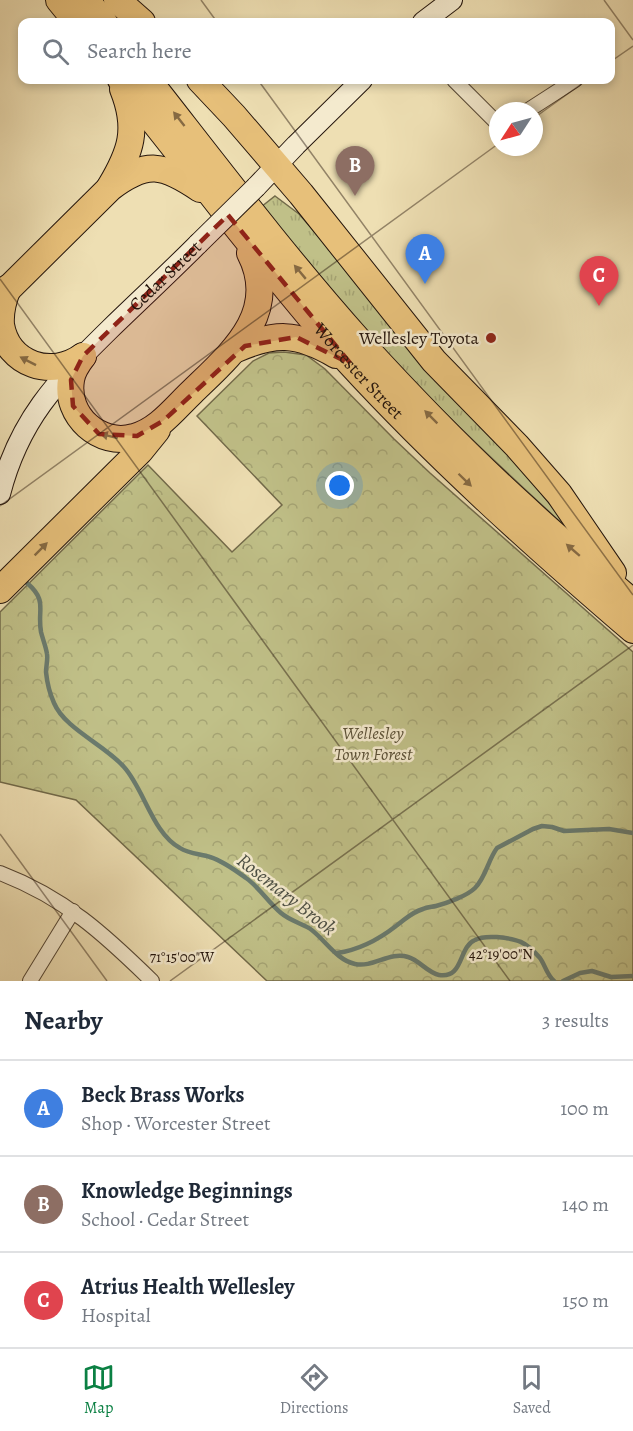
<!DOCTYPE html>
<meta charset="utf-8">
<style>
:root{--surface:#fff;--page:#f2f2f3;--text:#1f2937;--muted:#747a83;--line:#e0e1e3;--accent:#0b8043}
body{margin:0;font-family:Alegreya,serif;background:var(--page);color:var(--text)}
.compass{position:absolute;left:489px;top:102px;width:54px;height:54px;border-radius:50%;background:var(--surface);box-shadow:0 3px 9px #0003;rotate:234deg}
.you{position:absolute;left:340px;top:486px;width:21px;height:21px;margin:-15px;border:4px solid #fff;border-radius:50%;background:#1a73e8;box-shadow:0 0 0 9px #1a73e833}
.badge{display:grid;place-items:center;width:39px;height:39px;border-radius:50%;background:var(--accent);color:#fff;font-size:20px;font-weight:700}
.pin{position:absolute;translate:-50% -50px;filter:drop-shadow(0 2px 3px #0008)}
.pin::after{content:'';position:absolute;top:32px;width:21px;height:18px;background:inherit;clip-path:polygon(0 0,100% 0,50% 100%)}
.list{margin:0;padding:0;list-style:none}
h2{display:flex;justify-content:space-between;align-items:center;height:78px;margin:0;padding:0 24px;font-size:26px}
h2 small{font-size:20px;font-weight:400;color:var(--muted)}
.list li{display:grid;grid-template-columns:39px 1fr auto;gap:18px;align-items:center;box-sizing:border-box;height:96px;padding:0 24px;border-top:2px solid var(--line)}
.list b{display:block;font-size:22px;white-space:nowrap}
.list p{margin:0;font-size:20px;white-space:nowrap;color:var(--muted)}
.list em{font-size:20px;font-style:normal;color:var(--muted)}
.icon{flex:none;width:33px;height:33px;fill:none;stroke:currentColor;stroke-width:2;stroke-linecap:round;stroke-linejoin:round}
.map{position:relative;flex:none;width:633px;height:981px;overflow:hidden}
.search{position:absolute;background:var(--surface);box-shadow:0 3px 9px #0003;left:18px;right:18px;top:18px;height:66px;display:flex;align-items:center;gap:15px;box-sizing:border-box;padding:0 21px;border-radius:12px;color:var(--muted);font-size:22px}
.sheet{height:366px;background:var(--surface)}
nav{display:flex;justify-content:space-around;align-items:center;box-sizing:border-box;height:84px;border-top:2px solid var(--line);background:var(--surface);font-size:16px;color:var(--muted)}
nav a{display:grid;justify-items:center;gap:3px}
nav .on{color:var(--accent)}
.map>svg:first-child{display:block}
.grass{fill:url(#grass-tufts);stroke:#726a4a;stroke-width:1.5}
.park{fill:url(#park-crowns);stroke:#726a4a;stroke-width:1.5}
.lines{fill:none;stroke-linecap:round;stroke-linejoin:round}
.stream{stroke:#6a7a6d;stroke-width:4.5}
.street-casing{stroke:#564836;stroke-width:16}
.secondary-casing{stroke:#24150c;stroke-width:22}
.highway-casing{stroke:#24150c;stroke-width:28}
.street{stroke:#f4eace;stroke-width:14}
.secondary{stroke:#f4eace;stroke-width:20}
.highway{stroke:#e7c07a;stroke-width:26}
.secondary-bridge-casing{stroke:#24150c;stroke-width:22;stroke-linecap:butt}
.secondary-bridge{stroke:#f4eace;stroke-width:20}
.oneway{fill:#866a43}
.marked{fill:#8f2418;fill-opacity:0.2;stroke:#8f2418;stroke-width:4.5;stroke-dasharray:12 8;stroke-linejoin:round}
.ticks{fill:none;stroke:#24150c;stroke-width:1.5;stroke-opacity:0.45}
.poi-dot{fill:#8f2418;stroke:#f4eace;stroke-width:2}
.labels{text-anchor:middle;stroke-width:5;stroke-linejoin:round;paint-order:stroke}
.street-label{font-size:18px;fill:#24150c;stroke:#f4eace}
.poi-label{font-size:18px;fill:#24150c;stroke:#f4eace;text-anchor:end}
.park-label{font-size:18px;font-style:italic;fill:#5b5137;stroke:#f4eace}
.water-label{font-size:20px;font-style:italic;fill:#4d5045;stroke:#f4eace}
.ticks-label{font-size:15px;text-anchor:middle;fill:#24150c;stroke:#f4eace;stroke-width:5;stroke-linejoin:round;paint-order:stroke}
</style>
<div class="map">
<svg width="633" height="981" viewBox="0 0 633 981">
<defs>
<pattern id="grass-tufts" width="24" height="20" patternUnits="userSpaceOnUse" patternTransform="scale(1.5)"><rect width="24" height="20" fill="#c0c088"/><path d="M3 7l-1-3M5 7V3M7 7l1-3M15 17l-1-3M17 17v-4M19 17l1-3" fill="none" stroke="#a5a474"/></pattern>
<pattern id="park-crowns" width="20" height="18" patternUnits="userSpaceOnUse" patternTransform="scale(1.5)"><rect width="20" height="18" fill="#c0c088"/><path d="M2 6a3 3 0 1 1 6 0M12 15a3 3 0 1 1 6 0" fill="none" stroke="#a5a474"/></pattern>
</defs>
<rect width="100%" height="100%" fill="#eedfb3"/>
<filter id="stains"><feTurbulence type="fractalNoise" baseFrequency=".00333" numOctaves="4"/><feColorMatrix values="0 0 0 0 .2 0 0 0 0 .09 0 0 0 0 .02 0 0 0 .5 -.17"/></filter>
<radialGradient id="worn" r=".72"><stop offset=".6" stop-color="#630" stop-opacity="0"/><stop offset="1" stop-color="#630" stop-opacity=".3"/></radialGradient>
<path class="grass" d="M 275,196 L 299,214 L 511,456 L 550,504 L 557,506 L 571,532 C 515,480 459,429 406,373 C 355,320 309,263 261,207 Z"/>
<path class="park" d="M 284,352 L 306,355 L 325,369 L 394,439 L 430,473 L 633,652 L 633,981 L 267,981 L 76,800 L 0,782 L 0,612 L 148,465 L 232,552 L 282,505 L 197,416 L 253,361 L 269,353 Z"/>
<g class="lines">
<g class="stream">
<path d="M 27,583 C 48,601 37,609 41,632 C 43,640 46,647 47,654 C 48,660 46,666 46,672 C 47,682 50,694 54,703 C 65,729 105,745 124,767 C 144,789 153,834 180,848 C 189,854 201,854 210,857 C 223,861 235,870 246,878 C 259,887 268,902 281,913 C 289,920 300,923 309,928 C 324,938 336,960 355,964 C 373,968 390,951 408,957 C 419,960 428,973 439,975 C 464,979 458,947 475,940 C 482,936 489,937 497,937 C 518,939 525,941 540,958 C 545,965 547,975 554,981"/>
<path d="M 337,953 C 359,950 378,940 396,926 C 406,919 410,913 423,909 C 427,907 432,907 436,906 C 447,903 467,896 475,888 C 486,877 488,860 497,848 L 533,829 L 542,826 L 552,827 L 564,831 L 609,829 L 633,833"/>
<path d="M 563,981 L 580,973 L 592,971 L 611,977 L 633,976"/>
</g>
<defs>
<g id="street">
<path d="M 454,80 L 498,124"/>
<path d="M 527,111 L 575,80"/>
<path d="M 0,873 C 65,898 104,934 152,981"/>
<path d="M 30,981 L 73,911"/>
</g>
<g id="secondary">
<path d="M 423,22 L 452,0"/>
<path d="M 256,187 L 296,145 L 362,80"/>
<path id="s1" d="M 0,494 C 19,420 56,382 109,330 C 139,301 169,273 198,244"/>
</g>
<g id="highway">
<path d="M 59,0 L 77,22"/>
<path d="M 86,0 L 104,22"/>
<path d="M 117,0 L 142,22"/>
<path id="s2" d="M 121,80 C 159,128 198,177 236,226 C 273,272 310,318 349,362 C 437,458 534,545 633,630"/>
<path d="M 148,80 C 217,168 285,258 360,342 C 413,400 468,457 527,510 C 561,542 598,572 633,603"/>
<path d="M 200,80 L 234,116 L 301,194 L 434,361 L 517,446 L 559,494 L 613,573"/>
<path d="M 110,187 C 131,152 139,129 123,89"/>
<path d="M 8,288 C 3,300 0,312 1,325 C 8,365 52,379 83,356"/>
<path d="M 0,297 L 110,188 C 147,160 163,164 200,189"/>
<path d="M 234,350 C 275,332 296,332 336,355"/>
<path d="M 83,356 C 77,364 72,371 71,380 C 65,416 100,447 134,437 C 158,431 175,408 192,392 C 231,354 281,313 250,253"/>
<path d="M 0,590 L 140,451 L 157,430"/>
</g>
</defs>
<use href="#street" class="street-casing"/>
<use href="#secondary" class="secondary-casing"/>
<use href="#highway" class="highway-casing"/>
<use href="#street" class="street"/>
<use href="#secondary" class="secondary"/>
<use href="#highway" class="highway"/>
<defs>
<path id="secondary-bridge" d="M 198,244 L 256,187"/>
</defs>
<use href="#secondary-bridge" class="secondary-bridge-casing"/>
<use href="#secondary-bridge" class="secondary-bridge"/>
</g>
<defs><path id="oneway-solid" d="M-6-.8H1V-3.2L6.5 0L1 3.2V.8H-6Z" transform="scale(1.5)"/></defs>
<g class="oneway">
<use href="#oneway-solid" transform="translate(179 119) rotate(-128)"/>
<use href="#oneway-solid" transform="translate(300 272) rotate(-130)"/>
<use href="#oneway-solid" transform="translate(28 361) rotate(-153)"/>
<use href="#oneway-solid" transform="translate(431 417) rotate(-135)"/>
<use href="#oneway-solid" transform="translate(109 436) rotate(-167)"/>
<use href="#oneway-solid" transform="translate(465 480) rotate(44)"/>
<use href="#oneway-solid" transform="translate(41 549) rotate(-45)"/>
<use href="#oneway-solid" transform="translate(573 550) rotate(-139)"/>
</g>
<path class="marked" d="M 228,215 L 351,364 L 296,337 L 245,346 L 163,421 L 137,436 L 99,434 L 73,406 L 71,380 L 83,356 Z"/>
<path class="ticks" d="M 201,0 L 217,22M 604,0 L 633,40M 610,62 L 633,46M 258,80 L 633,595M 534,118 L 587,80M 0,279 L 510,981M 0,506 L 498,144M 0,834 L 107,981M 170,981 L 633,645"/>
<circle class="poi-dot" cx="491" cy="338" r="6"/>
<g class="labels">
<g class="street-label">
<text dy="6" stroke="none"><textPath href="#s1" startOffset="278">Cedar Street</textPath></text>
<text dy="6" stroke="none"><textPath href="#s2" startOffset="376">Worcester Street</textPath></text>
</g>
<g class="poi-label">
<text x="479" y="344">Wellesley Toyota</text>
</g>
<g class="park-label">
<text x="373" y="739">Wellesley<tspan x="373" dy="21">Town Forest</tspan></text>
</g>
<g class="water-label">
<text transform="translate(287 894) rotate(38)" y="7">Rosemary Brook</text>
</g>
</g>
<g class="ticks-label">
<text x="501" y="959">42°19'00"N</text>
<text x="182" y="962">71°15'00"W</text>
</g>
<rect width="100%" height="100%" filter="url(#stains)"/>
<rect width="100%" height="100%" fill="url(#worn)"/>
</svg>
<svg class="compass" viewBox="-18 -18 36 36"><path d="M0-13l5 13h-10z" fill="#e53935"/><path d="M0 13l5-13h-10z" fill="#747a83"/></svg>
<div class="you"></div>
<div class="pin badge" style="left:425px;top:284px;background:#3f7fe0">A</div>
<div class="pin badge" style="left:355px;top:196px;background:#8d6e63">B</div>
<div class="pin badge" style="left:599px;top:306px;background:#e0444e">C</div>
<div class="search"><svg class="icon" aria-label="search" viewBox="0 0 24 24"><circle cx="10" cy="10" r="6"/><path d="M15 15l6 6"/></svg>Search here</div>
</div>
<section class="sheet">
<h2>Nearby<small>3 results</small></h2>
<ul class="list">
<li><span class="badge" style="background:#3f7fe0">A</span><div><b>Beck Brass Works</b><p>Shop · Worcester Street</p></div><em>100 m</em></li>
<li><span class="badge" style="background:#8d6e63">B</span><div><b>Knowledge Beginnings</b><p>School · Cedar Street</p></div><em>140 m</em></li>
<li><span class="badge" style="background:#e0444e">C</span><div><b>Atrius Health Wellesley</b><p>Hospital</p></div><em>150 m</em></li>
</ul>
</section>
<nav>
<a class="on"><svg class="icon" aria-label="map" viewBox="0 0 24 24"><path d="M3 6l6-2 6 2 6-2v14l-6 2-6-2-6 2zM9 4v14M15 6v14"/></svg>Map</a>
<a><svg class="icon" aria-label="directions" viewBox="0 0 24 24"><path d="M12 3l9 9-9 9-9-9zM9 14v-3h6M13 9l2 2-2 2"/></svg>Directions</a>
<a><svg class="icon" aria-label="saved" viewBox="0 0 24 24"><path d="M7 4h10v16l-5-4-5 4z"/></svg>Saved</a>
</nav>
